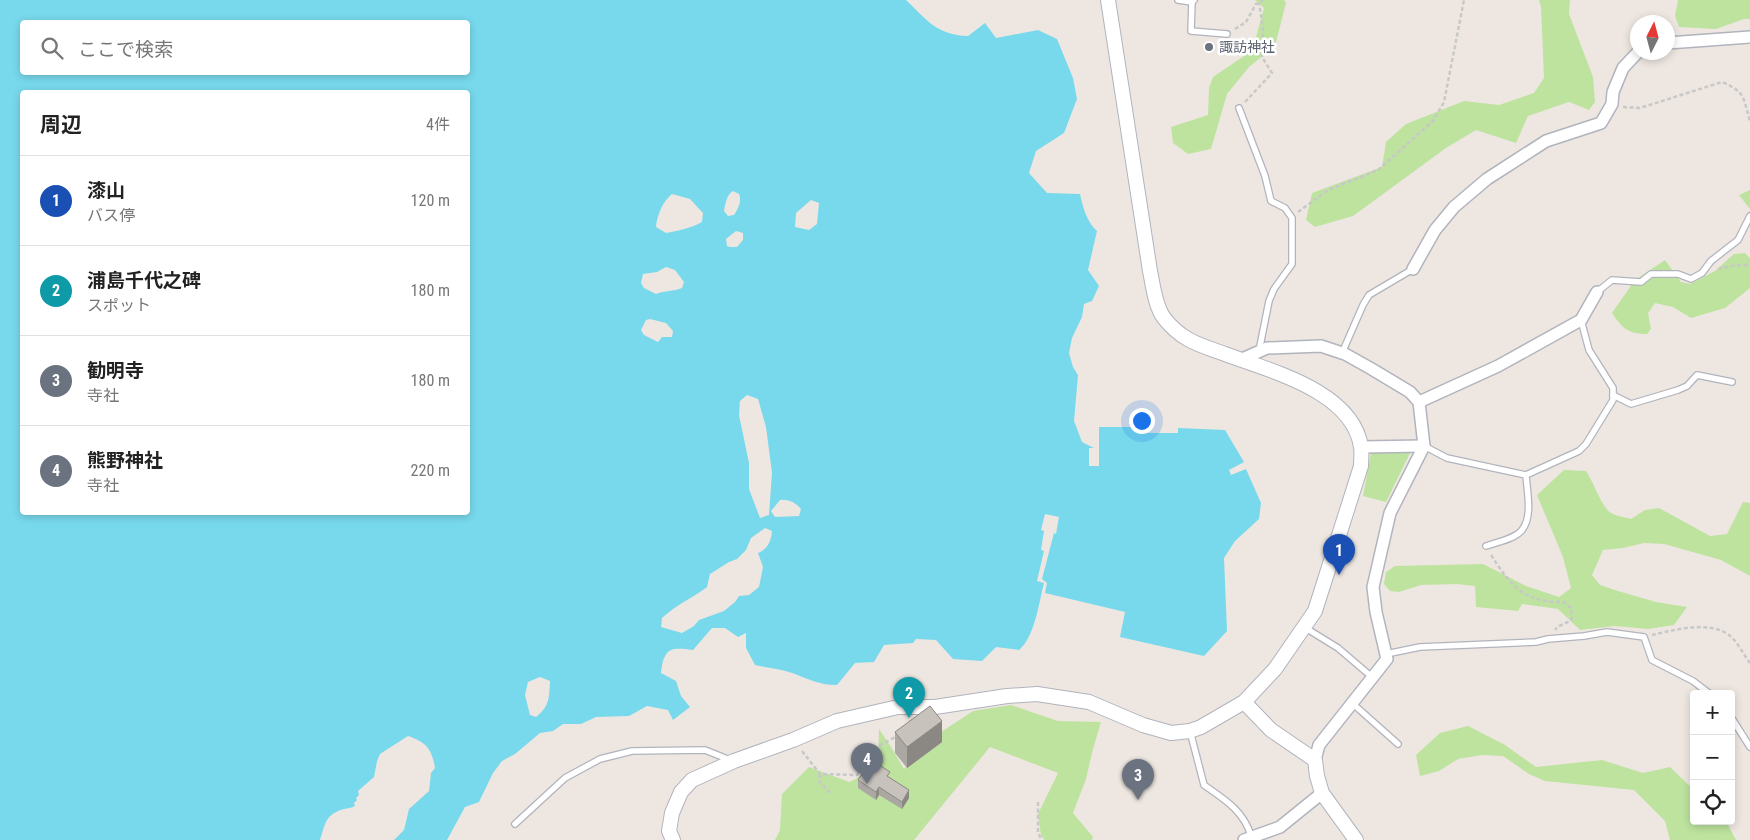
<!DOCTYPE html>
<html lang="ja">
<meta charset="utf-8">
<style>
:root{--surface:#fff;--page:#f2f2f2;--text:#222;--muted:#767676;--line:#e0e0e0;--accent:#d93025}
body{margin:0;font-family:"Roboto Condensed","Noto Sans JP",sans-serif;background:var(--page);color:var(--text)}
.controls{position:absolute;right:15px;bottom:15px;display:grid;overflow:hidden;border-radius:5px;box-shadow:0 2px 8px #0003}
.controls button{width:45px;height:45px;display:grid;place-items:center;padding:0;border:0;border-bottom:1px solid var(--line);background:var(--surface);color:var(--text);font:25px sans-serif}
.compass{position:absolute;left:1630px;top:15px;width:45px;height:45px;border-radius:50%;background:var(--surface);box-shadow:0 2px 8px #0003;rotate:6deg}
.you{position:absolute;left:1141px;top:420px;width:18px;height:18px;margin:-12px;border:4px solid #fff;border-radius:50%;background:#1a73e8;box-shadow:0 0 0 8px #1a73e833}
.badge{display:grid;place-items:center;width:32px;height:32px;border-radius:50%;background:var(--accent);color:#fff;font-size:16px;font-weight:700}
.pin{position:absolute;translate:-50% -41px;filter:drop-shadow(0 1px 2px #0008)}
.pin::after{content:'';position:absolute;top:26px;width:18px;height:15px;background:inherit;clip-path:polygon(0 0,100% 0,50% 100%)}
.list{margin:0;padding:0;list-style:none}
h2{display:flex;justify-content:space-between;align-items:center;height:65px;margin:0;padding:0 20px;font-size:21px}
h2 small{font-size:16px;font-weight:400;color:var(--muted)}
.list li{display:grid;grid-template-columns:32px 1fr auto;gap:15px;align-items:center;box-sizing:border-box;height:90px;padding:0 20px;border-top:1px solid var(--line)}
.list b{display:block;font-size:19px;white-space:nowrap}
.list p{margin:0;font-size:16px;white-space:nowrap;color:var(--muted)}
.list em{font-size:16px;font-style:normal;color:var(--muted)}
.icon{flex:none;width:28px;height:28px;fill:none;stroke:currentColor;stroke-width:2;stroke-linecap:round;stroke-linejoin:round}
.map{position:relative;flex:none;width:1750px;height:840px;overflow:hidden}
.search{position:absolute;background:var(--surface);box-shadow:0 2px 8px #0003;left:20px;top:20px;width:450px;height:55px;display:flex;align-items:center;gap:12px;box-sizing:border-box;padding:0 18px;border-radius:5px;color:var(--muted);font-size:19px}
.panel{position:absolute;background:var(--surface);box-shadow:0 2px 8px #0003;left:20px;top:90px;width:450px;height:425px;border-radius:5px}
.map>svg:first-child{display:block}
.green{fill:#bde39f}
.water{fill:#78d9ec;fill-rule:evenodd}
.pier{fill:#eee7e1}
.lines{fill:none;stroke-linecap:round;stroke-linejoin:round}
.service-casing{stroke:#b1b4bd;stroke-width:8}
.minor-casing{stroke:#b1b4bd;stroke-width:14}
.tertiary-casing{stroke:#b1b4bd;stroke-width:16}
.path{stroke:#c8c8c8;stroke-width:2.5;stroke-dasharray:4 2.5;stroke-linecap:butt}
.service{stroke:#fff;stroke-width:5.5}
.minor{stroke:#fff;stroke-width:11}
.tertiary{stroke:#fff;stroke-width:14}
.wall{fill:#aba7a2}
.shaded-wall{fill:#8b8884}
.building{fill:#c7c2bc;stroke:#8b8884}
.worship-dot{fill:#6b7280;stroke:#fff;stroke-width:2}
.labels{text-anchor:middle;stroke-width:5;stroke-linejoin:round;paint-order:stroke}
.worship-label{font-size:14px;fill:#5b616d;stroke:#fff;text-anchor:start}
</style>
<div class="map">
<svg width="1750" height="840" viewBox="0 0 1750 840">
<rect width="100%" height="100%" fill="#eee7e1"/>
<g class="green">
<path d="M 1255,0 L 1284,0 L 1286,3 L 1275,46 L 1249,67 L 1227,94 L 1211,149 L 1188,154 L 1173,143 L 1171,127 L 1208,115 L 1209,88 L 1213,77 L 1250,52 L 1253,48 L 1264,8 Z"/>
<path d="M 1539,0 L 1570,0 L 1569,14 L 1593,77 L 1595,102 L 1589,110 L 1569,102 L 1528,116 L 1516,143 L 1476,130 L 1446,148 L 1353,216 L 1315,227 L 1306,220 L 1312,193 L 1382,167 L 1386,142 L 1406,124 L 1464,101 L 1499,105 L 1534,93 L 1544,78 L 1541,7 Z"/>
<path d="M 1678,0 L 1750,0 L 1750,19 L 1744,19 L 1716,29 L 1679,27 L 1675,16 Z"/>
<path d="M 1750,190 L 1750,209 L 1739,195 Z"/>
<path d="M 1745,253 L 1750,258 L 1750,288 L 1725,308 L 1691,318 L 1673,307 L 1655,303 L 1648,313 L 1651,329 L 1647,334 C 1628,334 1622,328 1612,313 L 1635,280 L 1665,260 L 1681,282 L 1690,284 L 1715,271 L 1734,254 Z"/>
<path d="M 1371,453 L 1410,453 L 1386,502 L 1363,496 Z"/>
<path d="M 1564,470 L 1586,471 C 1593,481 1602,508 1611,513 C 1616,516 1625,517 1631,519 L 1645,510 L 1659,508 L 1710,536 L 1727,534 L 1743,502 L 1750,503 L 1750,576 L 1721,560 L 1664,544 L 1644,543 L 1623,548 L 1603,550 L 1592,575 L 1600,585 L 1618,591 L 1656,602 L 1687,607 L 1674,625 L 1648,629 L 1615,626 L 1580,630 L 1558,609 L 1522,604 L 1518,611 L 1476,607 L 1475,586 L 1457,584 L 1421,585 L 1399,592 L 1390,591 L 1384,584 L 1386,572 L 1395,566 L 1483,564 L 1526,586 L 1559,597 L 1571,588 L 1563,557 L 1537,495 Z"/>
<path d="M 1011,705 L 1058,721 L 1101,722 L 1093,749 L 1086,779 L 1073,813 L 1093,837 L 1092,840 L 1045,840 L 1041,836 L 1038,814 L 1058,773 L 990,747 L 914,840 L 775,840 L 780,830 L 782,794 L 809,767 L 849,782 L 854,780 L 878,763 L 879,729 L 891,747 L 904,769 L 941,732 L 973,711 Z"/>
<path d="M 1468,726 L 1505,745 L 1536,767 L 1602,760 L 1643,773 L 1670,767 L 1694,790 L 1694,821 L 1726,821 L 1736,840 L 1670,840 L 1665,821 L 1634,790 L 1545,781 L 1529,774 L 1503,756 L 1482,755 L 1458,759 L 1439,771 L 1420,776 L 1416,755 L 1440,733 Z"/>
</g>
<path class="water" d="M 0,0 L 906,0 C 927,20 937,35 968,36 L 985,23 L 996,38 L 1038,30 L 1057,39 L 1073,78 L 1077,99 L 1064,133 L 1036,151 L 1029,173 L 1047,193 L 1080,194 C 1083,208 1087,222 1097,231 L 1088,270 L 1099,286 L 1092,301 L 1084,304 L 1082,317 L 1072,338 L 1069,353 L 1073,367 L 1078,375 L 1074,421 L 1082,442 L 1094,448 L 1089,448 L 1089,466 L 1099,466 L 1099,427 L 1142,427 L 1143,433 L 1178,433 L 1178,428 L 1225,430 L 1244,462 L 1229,470 L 1231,475 L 1246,469 L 1261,503 L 1259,519 L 1235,541 L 1224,558 L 1227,631 L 1204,656 L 1120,637 L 1125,612 L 1045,593 L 1047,583 L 1042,579 L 1054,533 L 1056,534 L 1059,517 L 1045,514 L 1041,530 L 1044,531 L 1041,550 L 1044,551 L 1037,581 L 1044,583 C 1039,602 1035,637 1019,650 L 996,647 L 982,661 L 953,659 L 936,640 L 916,639 L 913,643 L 884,645 L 874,662 L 855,663 L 837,685 C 820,685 810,680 795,674 C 783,669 768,668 755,665 L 746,648 L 746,633 L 738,637 L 725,628 L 712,628 L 693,650 C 670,647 664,648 661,673 L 676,681 L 681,696 L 690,707 L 673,720 L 668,710 L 647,706 L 629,716 L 596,717 L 581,724 L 563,724 L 553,731 L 540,733 L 515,754 L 502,761 L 493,773 L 479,802 L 465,807 L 447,840 L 394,840 L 404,830 L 409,809 L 429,791 L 431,773 L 435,768 C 432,749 426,742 408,736 L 380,754 L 377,761 L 374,777 L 358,791 L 359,795 L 356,798 L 357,800 L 354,803 L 355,806 C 351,808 348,808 344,809 C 325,814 325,825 320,840 L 0,840 ZM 22,22 L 468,22 L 468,72 L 22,72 ZM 22,92 L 468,92 L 468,512 L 22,512 ZM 733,191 L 739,194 C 742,201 738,209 734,215 L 728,216 L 724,211 C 725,205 727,194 733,191 ZM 672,194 L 690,199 L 703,213 L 702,222 C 692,228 677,231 666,233 L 656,227 C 657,215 663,201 672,194 ZM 811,200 L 819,203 L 817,224 L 809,230 L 795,227 L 796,213 ZM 736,231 L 743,233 L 743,240 L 737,247 L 730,247 L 727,246 L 726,239 ZM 666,267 L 675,270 L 684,282 L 682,288 C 673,292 665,290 656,294 L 644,288 L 641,283 L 643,274 L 657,272 ZM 650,319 L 666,323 L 673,331 L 672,337 L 662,337 L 658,342 L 644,335 L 641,330 L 646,320 ZM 780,500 C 789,499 796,503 801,509 L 799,516 L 775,517 L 771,511 ZM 765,528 L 772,531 C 771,541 768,549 758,553 L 763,567 L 759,587 L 749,595 L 739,596 L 735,602 L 724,611 L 699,620 L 694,626 L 682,633 L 661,627 L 662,618 C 677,604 691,599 707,587 L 710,574 L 729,562 L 737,559 L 746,550 L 751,538 ZM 540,677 L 550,681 C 549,697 550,706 536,717 L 530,715 L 525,695 L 528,682 Z"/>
<path class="pier" d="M 747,395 L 758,399 L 766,427 L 772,473 L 769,515 L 760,518 L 749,489 L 749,463 L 739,415 L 740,401 Z"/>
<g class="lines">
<defs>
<g id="service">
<path d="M 1178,0 L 1192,2"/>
<path d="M 1194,0 L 1192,2 L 1191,31 L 1227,34"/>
<path d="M 1239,108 L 1265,176 L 1271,201 L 1285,208 L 1292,218 L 1292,264 L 1274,289 L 1269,301 L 1259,351"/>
<path d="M 1597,292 L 1612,280 L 1641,282 L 1651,274 L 1678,274 L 1691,279 L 1702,273 L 1711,261 L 1738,240 L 1750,216"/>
<path d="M 1342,353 L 1363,305 L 1369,295 L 1413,269"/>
<path d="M 1613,395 L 1631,404 L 1678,390 L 1687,386 L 1697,375 L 1732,382"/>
<path d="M 1424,446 L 1447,458 L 1526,475"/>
<path d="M 1486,546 C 1497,542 1515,539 1522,530 C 1533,516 1527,492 1526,475 L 1579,451 L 1586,444 L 1613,400 L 1613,388 L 1589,350 L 1581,320"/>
<path d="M 1304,627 L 1338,648 L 1372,677"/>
<path d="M 1386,654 L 1420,647 L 1536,642 L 1548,639 L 1584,636 L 1607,632 L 1644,637 L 1652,660 L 1693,681 L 1710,694"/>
<path d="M 1352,703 L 1398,744"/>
<path d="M 1731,717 L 1750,747"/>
<path d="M 1190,731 L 1204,785 C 1224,799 1244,811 1251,836"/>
<path d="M 515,824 L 565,778 L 600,759 L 632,751 L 705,750 L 725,758 L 728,763"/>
</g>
<g id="minor">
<path d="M 1668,43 L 1750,37"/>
<path d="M 1413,269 L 1435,230 L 1454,207 L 1487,179 L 1546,141 L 1601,123 L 1612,104 L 1613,92 L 1623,68 L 1638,52"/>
<path d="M 1240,360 L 1267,348 L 1321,346 L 1345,354 L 1370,368 L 1410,392 L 1419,402 L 1424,446 L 1390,513 L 1373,587 L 1376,612 L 1387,659 L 1319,745 L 1315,760"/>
<path d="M 1419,402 L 1498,366 L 1581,320 L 1597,292"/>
<path d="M 1361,447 L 1424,446"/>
<path d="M 1244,840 L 1280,827 L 1322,793"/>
</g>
<g id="tertiary">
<path d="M 1244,702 L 1271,730 L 1315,760 L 1317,776 L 1322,793 L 1356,840"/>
<path d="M 673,840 L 669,831 L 672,813 L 681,792 L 692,780 L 734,761 L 793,740 L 837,721 L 898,707 L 935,707 L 1007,696 L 1037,694 L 1089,702 L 1143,725 L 1171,733 L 1190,731 L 1201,727 L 1244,702 L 1275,669 L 1315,611 L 1361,466 C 1361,460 1362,453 1361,447 C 1353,391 1270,371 1225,354 C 1200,345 1182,341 1164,318 C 1155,306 1153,285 1150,271 L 1108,0"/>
</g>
</defs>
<use href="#service" class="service-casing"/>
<use href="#minor" class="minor-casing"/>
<use href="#tertiary" class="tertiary-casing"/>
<g class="path">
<path d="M 1235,29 L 1246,22 L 1256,4 L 1259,3 L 1263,0"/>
<path d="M 1245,102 L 1272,73 L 1262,57 L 1263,28 L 1259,3"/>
<path d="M 1623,107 L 1640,108 L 1722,82 C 1746,92 1743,98 1750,121"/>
<path d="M 1298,212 L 1328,190 L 1378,170 L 1433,121 L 1444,102 L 1464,0"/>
<path d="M 1718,269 L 1736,265 L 1750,265"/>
<path d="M 1491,555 C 1511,586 1524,603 1564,602 L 1571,608 L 1572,619 C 1567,624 1559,624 1555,630"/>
<path d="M 1652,635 C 1674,630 1709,620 1729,635 C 1738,642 1743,654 1750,663"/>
<path d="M 802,751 L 820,774 L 857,775 L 873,749 L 897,736"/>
<path d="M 820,774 L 819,781 L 830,793"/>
<path d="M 1038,802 L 1038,833 L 1042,840"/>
</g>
<use href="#service" class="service"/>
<use href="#minor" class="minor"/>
<use href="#tertiary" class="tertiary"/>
</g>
<g class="wall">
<path d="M 895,732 L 942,742 L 907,768 L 895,753 Z"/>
<path d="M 890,778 L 909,798 L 902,809 L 879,795 L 876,800 L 858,788 L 858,780 Z"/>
</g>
<g class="shaded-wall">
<path d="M 942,721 L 942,742 L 907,768 L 907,747 Z"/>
<path d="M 879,787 L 879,795 L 876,800 L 876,792 Z"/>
<path d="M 909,790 L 909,798 L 902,809 L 902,802 Z"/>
</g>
<g class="building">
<path d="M 930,706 L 942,721 L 907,747 L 895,732 Z"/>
<path d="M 872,760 L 890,772 L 887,776 L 909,790 L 902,802 L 879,787 L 876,792 L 858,780 Z"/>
</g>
<circle class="worship-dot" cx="1209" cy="47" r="5"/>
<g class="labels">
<g class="worship-label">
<text x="1219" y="52">諏訪神社</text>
</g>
</g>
</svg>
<div class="controls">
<button>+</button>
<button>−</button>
<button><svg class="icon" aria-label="locate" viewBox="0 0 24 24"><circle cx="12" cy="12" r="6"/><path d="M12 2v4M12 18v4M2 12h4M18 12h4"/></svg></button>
</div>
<svg class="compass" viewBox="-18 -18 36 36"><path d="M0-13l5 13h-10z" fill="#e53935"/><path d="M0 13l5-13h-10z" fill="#767676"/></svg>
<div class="you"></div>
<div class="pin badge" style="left:1339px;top:575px;background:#1a4fb4">1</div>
<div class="pin badge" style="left:909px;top:718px;background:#0f9aa8">2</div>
<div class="pin badge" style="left:1138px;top:800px;background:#6b7280">3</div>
<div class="pin badge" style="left:867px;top:784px;background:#6b7280">4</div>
<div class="search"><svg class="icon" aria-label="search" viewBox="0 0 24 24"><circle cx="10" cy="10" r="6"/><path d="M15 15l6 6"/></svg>ここで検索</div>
<section class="panel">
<h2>周辺<small>4件</small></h2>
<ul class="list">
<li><span class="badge" style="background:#1a4fb4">1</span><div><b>漆山</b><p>バス停</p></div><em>120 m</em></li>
<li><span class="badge" style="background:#0f9aa8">2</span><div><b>浦島千代之碑</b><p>スポット</p></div><em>180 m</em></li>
<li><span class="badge" style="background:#6b7280">3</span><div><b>勧明寺</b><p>寺社</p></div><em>180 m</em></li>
<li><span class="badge" style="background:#6b7280">4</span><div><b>熊野神社</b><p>寺社</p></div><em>220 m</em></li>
</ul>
</section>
</div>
